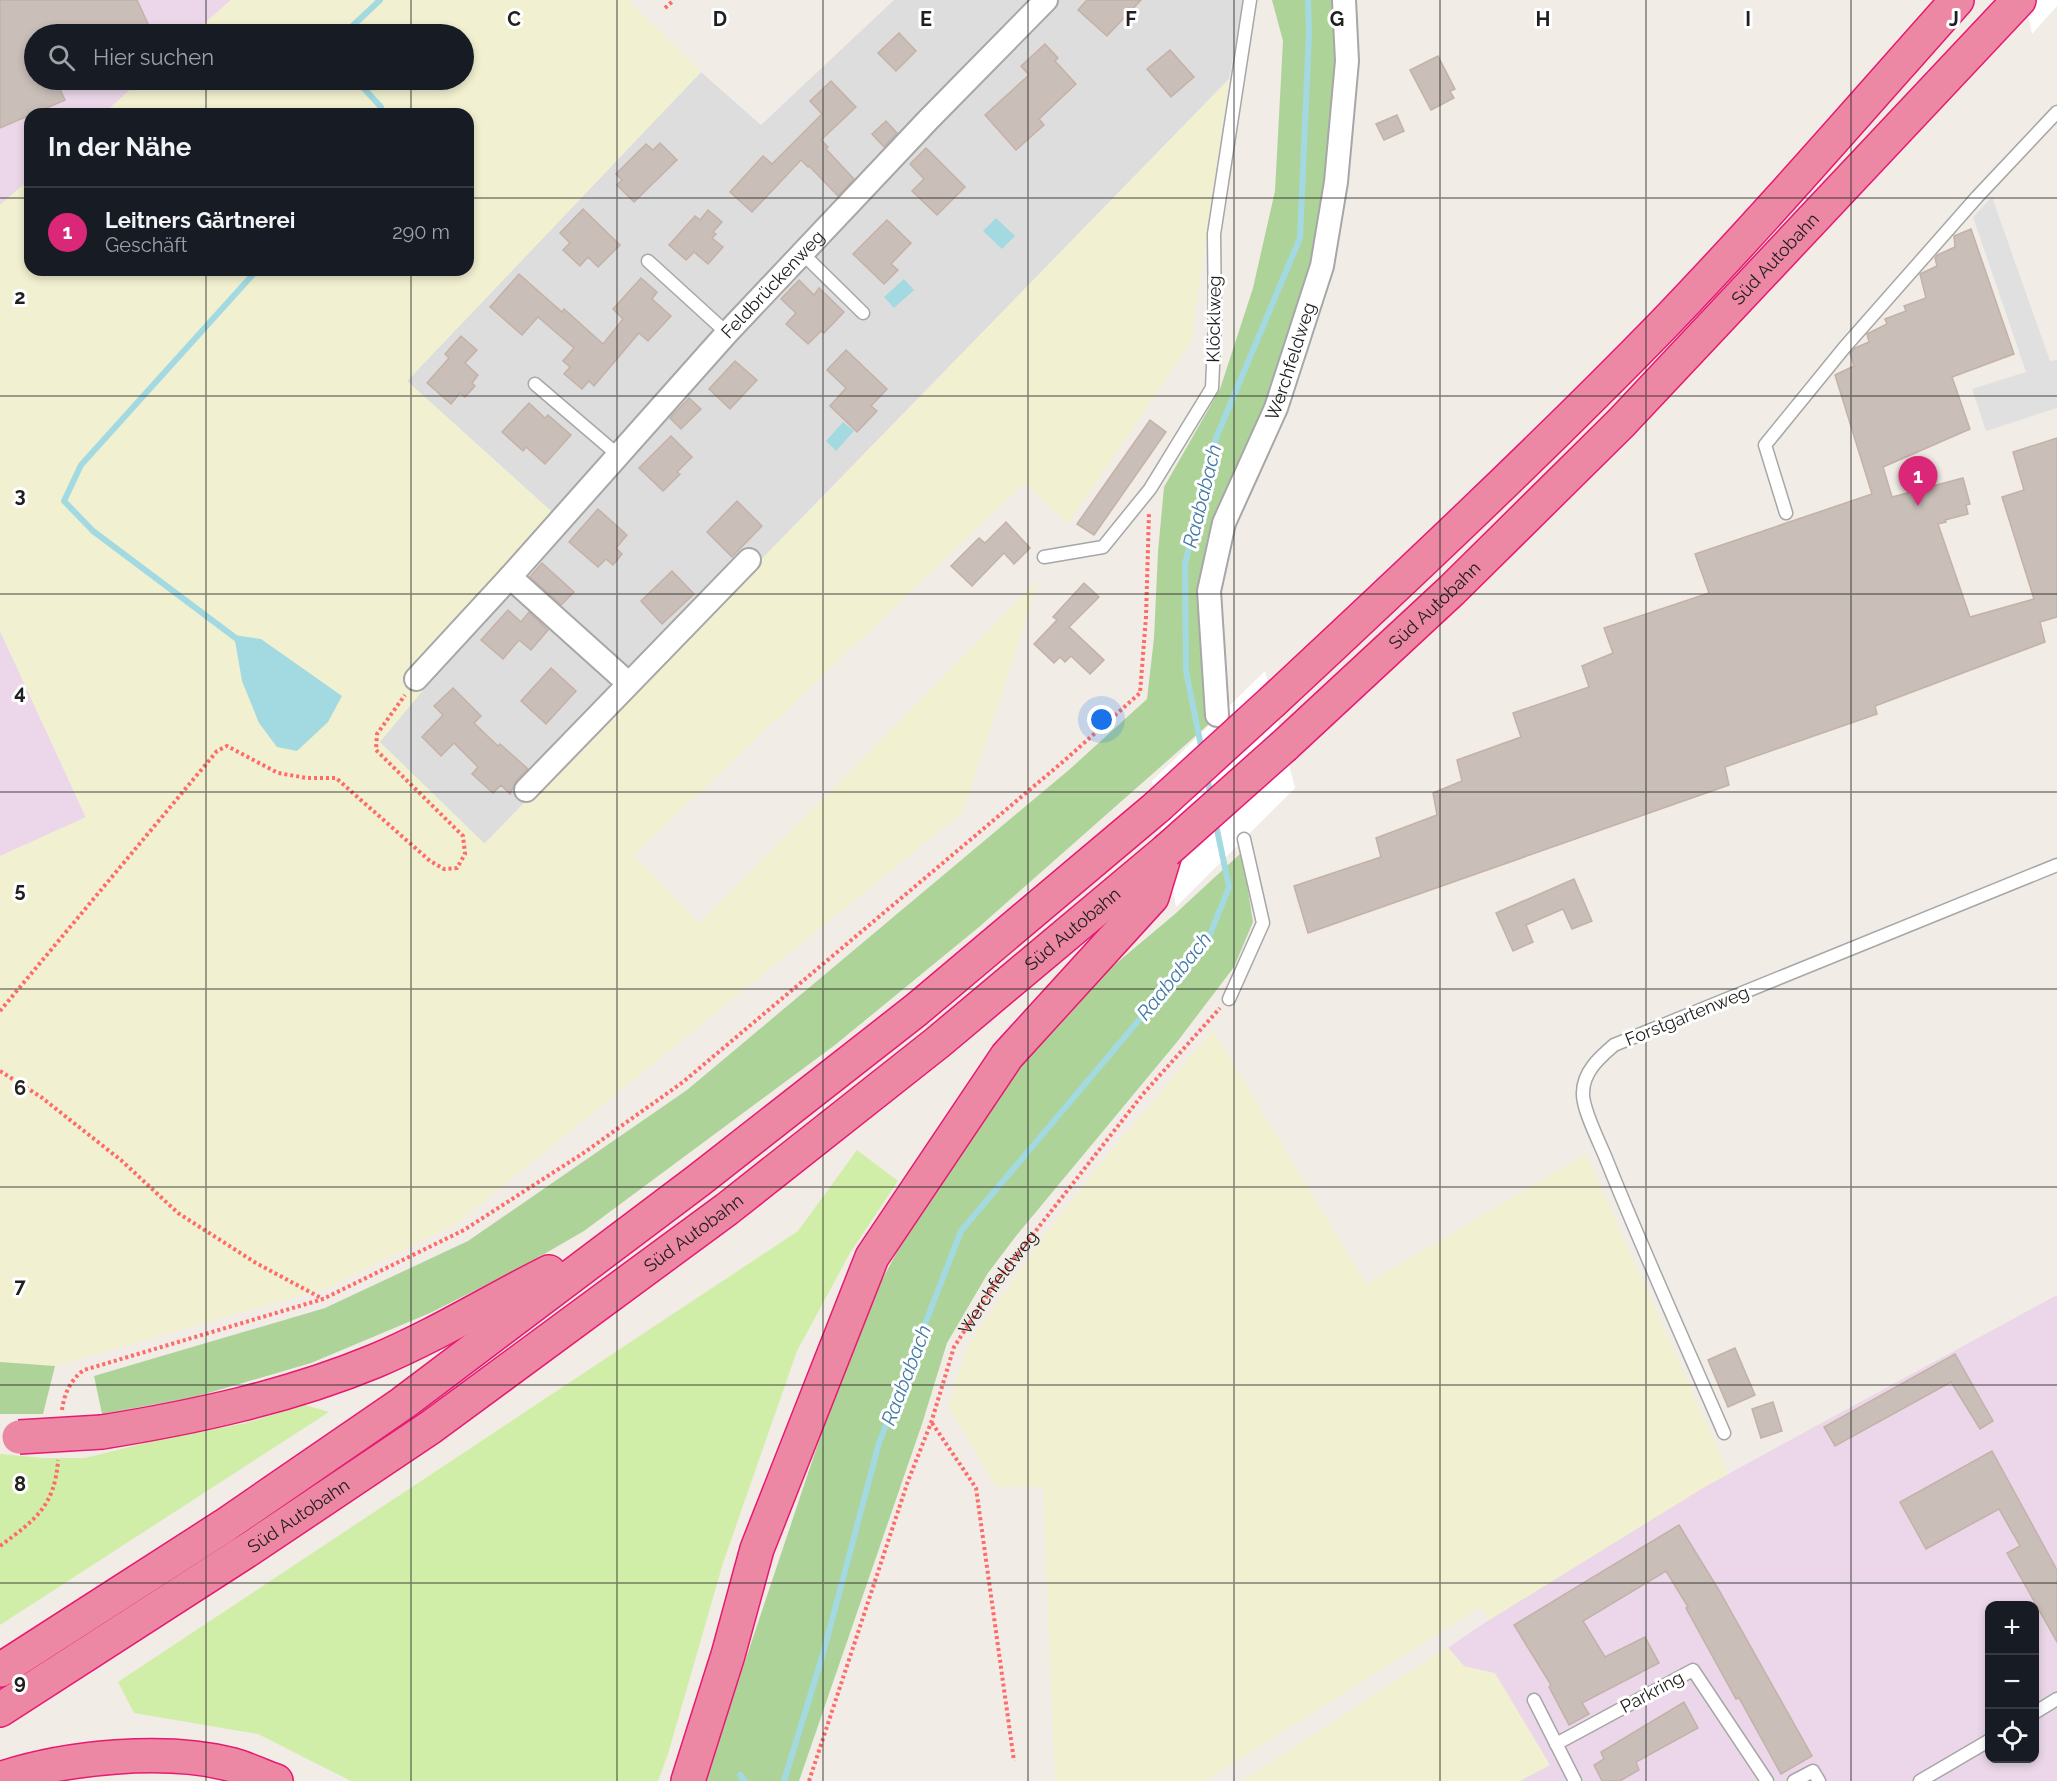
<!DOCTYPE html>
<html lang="de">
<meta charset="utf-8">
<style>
:root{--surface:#171b24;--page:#242831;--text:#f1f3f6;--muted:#9ea1a6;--line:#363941;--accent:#db2777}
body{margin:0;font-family:Raleway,sans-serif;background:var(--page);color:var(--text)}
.controls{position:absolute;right:18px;bottom:18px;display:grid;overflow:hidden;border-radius:12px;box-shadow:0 3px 9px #0003}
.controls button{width:54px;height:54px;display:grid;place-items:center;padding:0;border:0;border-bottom:2px solid var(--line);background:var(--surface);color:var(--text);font:30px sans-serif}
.you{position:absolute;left:1102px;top:720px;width:21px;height:21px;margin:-15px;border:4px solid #fff;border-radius:50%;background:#1a73e8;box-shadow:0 0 0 9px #1a73e833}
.badge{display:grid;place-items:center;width:39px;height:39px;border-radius:50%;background:var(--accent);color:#fff;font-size:20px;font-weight:700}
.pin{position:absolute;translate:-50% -50px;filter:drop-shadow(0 2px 3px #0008)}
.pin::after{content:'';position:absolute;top:32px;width:21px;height:18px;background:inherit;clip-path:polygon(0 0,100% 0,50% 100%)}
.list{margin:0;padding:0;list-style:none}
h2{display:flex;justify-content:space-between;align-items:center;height:78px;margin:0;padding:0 24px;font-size:26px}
h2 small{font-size:20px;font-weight:400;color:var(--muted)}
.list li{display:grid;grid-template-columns:39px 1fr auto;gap:18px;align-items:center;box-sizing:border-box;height:90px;padding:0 24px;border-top:2px solid var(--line)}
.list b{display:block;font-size:22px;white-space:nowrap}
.list p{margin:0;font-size:20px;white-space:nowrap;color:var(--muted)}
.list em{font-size:20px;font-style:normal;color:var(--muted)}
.icon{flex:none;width:33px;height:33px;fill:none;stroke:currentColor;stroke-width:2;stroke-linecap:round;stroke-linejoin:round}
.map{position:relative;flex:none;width:2057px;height:1781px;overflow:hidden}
.search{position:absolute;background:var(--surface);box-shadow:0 3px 9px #0003;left:24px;top:24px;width:450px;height:66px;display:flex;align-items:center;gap:15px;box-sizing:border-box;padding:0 21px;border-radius:33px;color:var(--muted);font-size:22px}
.panel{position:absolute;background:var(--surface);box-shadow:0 3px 9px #0003;left:24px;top:108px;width:450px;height:168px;border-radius:18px}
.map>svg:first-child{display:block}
.residential{fill:#dedddd}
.industrial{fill:#ebd7e9;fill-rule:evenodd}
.farmland{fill:#f1f0d0}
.grass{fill:#d1eea8}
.forest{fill:#aed398}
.parking{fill:#e0e0e0}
.water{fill:#a3d9e1}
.pier{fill:#fff}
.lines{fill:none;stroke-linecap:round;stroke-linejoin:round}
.stream{stroke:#a3d9e1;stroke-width:6}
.building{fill:#c9beb8;stroke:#c4b1a7;stroke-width:1.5}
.service-casing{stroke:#a7a7a7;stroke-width:15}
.minor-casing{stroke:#a7a7a7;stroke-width:26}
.motorway-casing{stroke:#e71a72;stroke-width:36}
.path{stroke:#ff6b69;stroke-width:4;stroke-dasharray:3 3;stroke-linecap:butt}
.service{stroke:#fff;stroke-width:12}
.minor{stroke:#fff;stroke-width:22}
.motorway{stroke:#ed88a4;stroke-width:33}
.motorway-bridge-casing{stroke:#e71a72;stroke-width:36;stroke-linecap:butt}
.motorway-bridge{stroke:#ed88a4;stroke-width:33}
.grid{fill:none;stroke:#202020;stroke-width:1.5;stroke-opacity:0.55}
.labels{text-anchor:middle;stroke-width:6;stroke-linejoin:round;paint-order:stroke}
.street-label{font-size:18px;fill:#202020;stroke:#fff}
.water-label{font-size:20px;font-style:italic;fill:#407ba6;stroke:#fff}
.grid-label{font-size:20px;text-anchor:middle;font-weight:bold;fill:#202020;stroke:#fff;stroke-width:6;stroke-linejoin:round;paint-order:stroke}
</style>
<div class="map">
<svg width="2057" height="1781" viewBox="0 0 2057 1781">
<rect width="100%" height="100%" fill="#f1ece6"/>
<path class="residential" d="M 894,0 L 1243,0 L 1229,79 L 484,844 L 379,742 L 563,522 L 407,381 L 701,72 L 761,125 Z"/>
<g class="industrial">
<path d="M 0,0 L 231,0 L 192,34 L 34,34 L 34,80 L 141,80 L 103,114 L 30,114 L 30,179 L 0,205 Z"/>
<path d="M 0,631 L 86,818 L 0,856 Z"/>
<path d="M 2057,1295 L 2057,1781 L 1291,1781 L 1281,1760 L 1489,1620 L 1706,1486 ZM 1990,1606 L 2034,1606 L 2034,1758 L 1990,1758 Z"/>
</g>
<g class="farmland">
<path d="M 231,0 L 628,0 L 701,72 L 407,381 L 563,522 L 380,742 L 485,844 L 1229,79 L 1191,342 L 1068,524 L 1025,483 L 634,855 L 699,923 L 1039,580 L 963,812 L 455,1225 L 327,1288 L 55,1366 L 0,1362 L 0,856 L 86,817 L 0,631 L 0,205 L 30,179 L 30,270 L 468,270 L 468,114 L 103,114 L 141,80 L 464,80 L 464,34 L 192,34 Z"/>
<path d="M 1213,1030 L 1366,1284 L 1586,1154 L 1729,1474 L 1706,1486 L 1489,1620 L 1482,1606 L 1205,1781 L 1055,1781 L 1043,1487 L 996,1487 L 948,1406 L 968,1344 L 1040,1241 L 1108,1154 Z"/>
<path d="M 1448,1647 L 1464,1666 L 1495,1673 L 1550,1765 L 1520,1781 L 1242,1781 Z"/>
</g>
<g class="grass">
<path d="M 857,1150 L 898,1181 L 850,1253 L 797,1351 L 723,1563 L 668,1754 L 658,1781 L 351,1781 L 258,1734 L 134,1713 L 118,1682 L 798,1231 Z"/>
<path d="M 305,1405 L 329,1412 L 0,1625 L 0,1454 L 44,1458 L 85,1458 L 157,1440 L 245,1423 Z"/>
</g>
<g class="forest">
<path d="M 1272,0 L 1334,0 L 1336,105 L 1314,264 L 1267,415 L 1207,539 L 1202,581 L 1205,682 L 1209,724 L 979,927 L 835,1045 L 584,1231 L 520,1268 L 430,1313 L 311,1363 L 195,1397 L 102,1414 L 94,1376 L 325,1308 L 468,1241 L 687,1090 L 1070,769 L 1147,699 L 1154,638 L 1158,552 L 1164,487 L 1220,389 L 1253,288 L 1275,191 L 1283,41 Z"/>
<path d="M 1242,852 L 1253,922 L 1234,967 L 1177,1042 L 1016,1236 L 988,1273 L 947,1343 L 922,1424 L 799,1781 L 705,1781 L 858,1324 L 910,1228 L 973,1131 L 1041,1037 L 1100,977 L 1175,914 Z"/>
<path d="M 0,1362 L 55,1366 L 43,1414 L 0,1414 Z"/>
</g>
<path class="parking" d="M 1992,197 L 2050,361 L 2057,360 L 2057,408 L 1986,431 L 1972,389 L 2026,372 L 1973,217 Z"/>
<g class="water">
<path d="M 996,218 L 1015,236 L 1002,249 L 983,231 Z"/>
<path d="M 904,279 L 914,290 L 894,308 L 884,297 Z"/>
<path d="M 843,422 L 854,431 L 836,451 L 826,441 Z"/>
<path d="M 234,635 L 261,639 L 342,696 L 328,722 L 297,751 L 277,747 L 259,723 L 242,681 Z"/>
</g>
<g class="pier">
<path d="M 2025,0 L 2057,0 L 2057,6 L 2032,34 Z"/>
<path d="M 1265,671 L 1295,788 L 1176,907 L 1152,781 Z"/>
</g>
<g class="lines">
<g class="stream">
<path d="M 344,34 L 380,0"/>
<path d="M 356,80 L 381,107 L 381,114"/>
<path d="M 237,639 L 93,531 L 64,501 L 81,465 L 257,270"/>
<path d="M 1202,751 L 1186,671 L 1185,564 L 1216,438 L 1300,238 L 1309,33 L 1308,0"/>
<path d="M 1207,776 L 1211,798"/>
<path d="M 740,1775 L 745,1781"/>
<path d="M 784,1781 L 823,1654 L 879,1443 L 961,1231 L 1209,937 L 1229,887 L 1215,820"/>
</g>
</g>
<g class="building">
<path d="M 0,0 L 137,0 L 149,26 L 131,34 L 34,34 L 34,80 L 56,80 L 65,100 L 0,128 Z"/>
<path d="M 1087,0 L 1141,0 L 1107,36 L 1078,10 Z"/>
<path d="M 899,33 L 916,51 L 896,71 L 878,53 Z"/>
<path d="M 1045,44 L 1058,58 L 1055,61 L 1076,84 L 1039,119 L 1044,125 L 1016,150 L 985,115 L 1029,75 L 1021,66 Z"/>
<path d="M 1170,50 L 1194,77 L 1171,97 L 1147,69 Z"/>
<path d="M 1438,56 L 1455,89 L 1450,91 L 1454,98 L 1431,110 L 1410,70 Z"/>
<path d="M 831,81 L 856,107 L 821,140 L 828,147 L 826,149 L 854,179 L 838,196 L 809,166 L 808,167 L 801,160 L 752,212 L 730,192 L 763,156 L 772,164 L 822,114 L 810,101 Z"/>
<path d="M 1397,115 L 1404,131 L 1384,140 L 1376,124 Z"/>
<path d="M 886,121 L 897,133 L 884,147 L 872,134 Z"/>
<path d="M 660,143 L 677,160 L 634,202 L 617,185 L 622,180 L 616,174 L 646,144 L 653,150 Z"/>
<path d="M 926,148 L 965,187 L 937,215 L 912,191 L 924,179 L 910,164 Z"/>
<path d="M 583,209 L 620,245 L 598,267 L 588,257 L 580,266 L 563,250 L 570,243 L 560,233 Z"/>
<path d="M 708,210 L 722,222 L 713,232 L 716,234 L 712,238 L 723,247 L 708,264 L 694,252 L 686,260 L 669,245 L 695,216 L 700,220 Z"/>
<path d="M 887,220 L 911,243 L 891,264 L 898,270 L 884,284 L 853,254 Z"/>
<path d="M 1971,229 L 2014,354 L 1952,377 L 1970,429 L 1883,467 L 1892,497 L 1963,478 L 1970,504 L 1966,505 L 1968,514 L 1945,520 L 1946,522 L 1938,524 L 1970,617 L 2034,599 L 2002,497 L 2024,490 L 2013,452 L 2057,438 L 2057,617 L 2040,622 L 2045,642 L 1875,706 L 1877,714 L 1725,767 L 1729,785 L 1308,933 L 1294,886 L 1381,857 L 1376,838 L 1437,815 L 1433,793 L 1462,781 L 1457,760 L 1521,737 L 1513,713 L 1589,687 L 1582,666 L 1613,653 L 1604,628 L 1709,593 L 1695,554 L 1872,494 L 1835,375 L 1854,366 L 1850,353 L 1855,348 L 1869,342 L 1867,334 L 1887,324 L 1885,319 L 1906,311 L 1904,306 L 1926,298 L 1920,274 L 1937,266 L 1935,258 L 1937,255 L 1955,247 L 1954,236 Z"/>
<path d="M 519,274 L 562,312 L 564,309 L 603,344 L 623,319 L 613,309 L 641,278 L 657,292 L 652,299 L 671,316 L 648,341 L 639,333 L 594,386 L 589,381 L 582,389 L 564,374 L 570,367 L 563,361 L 574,348 L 538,317 L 522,335 L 490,307 Z"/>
<path d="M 799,280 L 814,295 L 819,288 L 844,312 L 824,333 L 821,331 L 808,344 L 786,324 L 796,313 L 781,299 Z"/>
<path d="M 461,336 L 477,350 L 465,363 L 478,375 L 472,383 L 475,386 L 465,397 L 460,393 L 451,404 L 427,383 L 449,358 L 445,354 Z"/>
<path d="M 846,350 L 887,389 L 871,406 L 877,411 L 857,432 L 830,406 L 846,388 L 827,370 Z"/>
<path d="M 735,361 L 757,380 L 730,409 L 709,389 Z"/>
<path d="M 689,398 L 701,409 L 681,429 L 670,418 Z"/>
<path d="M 529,403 L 545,418 L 548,415 L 571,435 L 545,464 L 526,447 L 523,451 L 502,432 Z"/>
<path d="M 1150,420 L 1166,432 L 1094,535 L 1077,524 Z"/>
<path d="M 671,436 L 692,457 L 677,472 L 680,474 L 663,491 L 639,468 Z"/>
<path d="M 737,501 L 762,526 L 732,557 L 707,532 Z"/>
<path d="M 598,509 L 627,535 L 616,548 L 622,554 L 613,565 L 606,559 L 598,567 L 569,542 Z"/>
<path d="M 1006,522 L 1030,548 L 1014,564 L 1004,553 L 972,586 L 951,566 L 979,538 L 985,543 Z"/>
<path d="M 542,563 L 574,592 L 561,605 L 530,577 Z"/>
<path d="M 672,571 L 694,594 L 662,624 L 641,601 Z"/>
<path d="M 1084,583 L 1099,597 L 1069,627 L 1104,660 L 1090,674 L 1071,656 L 1065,662 L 1060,657 L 1054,663 L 1034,644 L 1057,620 L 1053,617 Z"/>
<path d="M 508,610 L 521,622 L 529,612 L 548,630 L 531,650 L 519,640 L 503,659 L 481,640 Z"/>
<path d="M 551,668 L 576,691 L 546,724 L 521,701 Z"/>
<path d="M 453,688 L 481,716 L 474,723 L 498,746 L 500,744 L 528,769 L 516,781 L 510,794 L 501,785 L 493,793 L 472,774 L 478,767 L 454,743 L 441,756 L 422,737 L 443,715 L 434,706 Z"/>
<path d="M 1574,879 L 1592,921 L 1572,929 L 1563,909 L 1526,925 L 1533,942 L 1513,951 L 1496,913 Z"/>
<path d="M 1735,1348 L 1755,1395 L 1728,1407 L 1708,1360 Z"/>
<path d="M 1955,1354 L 1993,1421 L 1980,1429 L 1951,1382 L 1835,1446 L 1824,1427 Z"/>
<path d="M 1773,1402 L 1782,1431 L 1761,1438 L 1752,1409 Z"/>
<path d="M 1992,1451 L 2057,1570 L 2057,1642 L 2007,1553 L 2020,1546 L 1999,1509 L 1926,1549 L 1900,1502 Z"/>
<path d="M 1679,1525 L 1720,1592 L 1812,1756 L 1781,1774 L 1739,1698 L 1736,1699 L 1686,1608 L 1688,1607 L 1666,1571 L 1583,1621 L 1605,1657 L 1645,1637 L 1659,1663 L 1582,1703 L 1589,1714 L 1569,1725 L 1549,1687 L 1551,1685 L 1514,1625 Z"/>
<path d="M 1684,1702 L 1698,1728 L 1636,1762 L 1639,1770 L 1620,1781 L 1602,1781 L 1594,1765 L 1604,1759 L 1601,1752 Z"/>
</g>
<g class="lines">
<defs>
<g id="service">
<path d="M 803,254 L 863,313"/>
<path d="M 648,261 L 727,333"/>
<path d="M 535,384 L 618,455"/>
<path d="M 1786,513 L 1765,445 L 1844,348 L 1977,197 L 2057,112"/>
<path d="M 1044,557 L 1103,547 L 1150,489 L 1212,388 L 1215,321 L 1214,234 L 1250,0"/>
<path d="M 1229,999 L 1263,923 L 1244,839"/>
<path d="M 1724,1433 C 1685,1343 1644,1253 1607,1161 C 1601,1145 1582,1109 1583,1093 C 1583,1072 1599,1058 1614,1045 L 2057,865"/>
<path d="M 1534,1700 L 1575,1781"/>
<path d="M 2034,1713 L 2057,1699"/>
<path d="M 1556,1744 L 1693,1670 L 1767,1781"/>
<path d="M 1794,1781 L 1813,1771 L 1819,1781"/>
<path d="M 1920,1781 L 1990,1740"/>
</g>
<g id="minor">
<path d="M 510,577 L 628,683"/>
<path id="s2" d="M 416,679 L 510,577 L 727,333 L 929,119 L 1046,0"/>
<path id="s3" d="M 1217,715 L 1209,591 L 1224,523 L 1276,408 L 1322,266 L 1336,182 L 1347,61 L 1344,0"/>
<path d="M 526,790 L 749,560"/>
</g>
<g id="motorway">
<path d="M 1273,701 C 1405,578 1537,454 1663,325 C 1764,220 1860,109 1957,0"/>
<path id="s4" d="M 1284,746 L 1452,590 L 1621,423 L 2019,0"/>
<path d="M 102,1432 C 195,1417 288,1397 375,1361 C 435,1336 491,1301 549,1272"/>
<path d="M 0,1670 L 224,1526 L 403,1403 L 699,1180 L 916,1010 L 1157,807"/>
<path id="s5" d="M 0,1710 L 254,1546 L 431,1427 L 727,1209 L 937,1043 L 1166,851"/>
<path d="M 0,1779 C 65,1757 166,1747 233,1765 C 247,1769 262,1776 276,1781"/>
<path d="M 688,1781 L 728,1655 L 757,1549 L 872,1257 L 1007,1056 L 1152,897 L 1166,851"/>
</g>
</defs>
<use href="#service" class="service-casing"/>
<use href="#minor" class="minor-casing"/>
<use href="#motorway" class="motorway-casing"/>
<g class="path">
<path d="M 665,8 L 674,0"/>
<path d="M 0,1011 L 217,751 L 227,746 L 278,773 L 307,778 L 336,778 L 430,861 L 444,869 L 457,868 L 465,854 L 463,836 L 376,750 L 377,734 L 405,695"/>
<path d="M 0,1071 L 41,1097 L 122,1161 L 178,1213 L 256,1263 L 323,1299"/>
<path d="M 62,1410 C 64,1394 71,1379 84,1370 L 323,1299 L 464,1230 L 582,1154 L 683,1082 L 1065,760 L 1140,693 L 1146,617 L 1149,513"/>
<path d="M 932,1423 L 976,1488 L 1014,1761"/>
<path d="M 0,1546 C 35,1520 55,1506 58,1460"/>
<path id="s1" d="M 809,1781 L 908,1481 L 931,1423 L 954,1347 L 998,1279 L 1143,1094 L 1220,1008"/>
</g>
<use href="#service" class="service"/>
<use href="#minor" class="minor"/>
<use href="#motorway" class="motorway"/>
<defs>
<g id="motorway-bridge">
<path d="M 1157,807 L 1273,701"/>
<path d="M 1166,851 L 1284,746"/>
<path d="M 19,1437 L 102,1432"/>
</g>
</defs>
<use href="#motorway-bridge" class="motorway-bridge-casing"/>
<use href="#motorway-bridge" class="motorway-bridge"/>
</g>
<path class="grid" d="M 206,0 L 206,34M 411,0 L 411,34M 617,0 L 617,1781M 823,0 L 823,1781M 1028,0 L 1028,1781M 1234,0 L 1234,1781M 1440,0 L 1440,1781M 1646,0 L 1646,1781M 1851,0 L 1851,1781M 206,80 L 206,114M 411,80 L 411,114M 0,198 L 30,198M 468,198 L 2057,198M 206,270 L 206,1781M 411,270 L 411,1781M 0,396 L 2057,396M 0,594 L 2057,594M 0,792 L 2057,792M 0,989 L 2057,989M 0,1187 L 2057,1187M 0,1385 L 2057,1385M 0,1583 L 2057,1583"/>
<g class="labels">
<g class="street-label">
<text dy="6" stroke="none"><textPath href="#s4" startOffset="692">Süd Autobahn</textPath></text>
<text dy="6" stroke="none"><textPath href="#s2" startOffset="532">Feldbrückenweg</textPath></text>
<text transform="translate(1214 319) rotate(-89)" y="6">Klöcklweg</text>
<text dy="6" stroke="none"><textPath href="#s3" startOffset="369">Werchfeldweg</textPath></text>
<text dy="6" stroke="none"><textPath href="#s4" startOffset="206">Süd Autobahn</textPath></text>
<text dy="6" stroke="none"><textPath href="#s5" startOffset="1328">Süd Autobahn</textPath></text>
<text transform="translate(1687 1016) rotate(-22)" y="6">Forstgartenweg</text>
<text dy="6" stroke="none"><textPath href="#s5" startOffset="842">Süd Autobahn</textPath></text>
<text dy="6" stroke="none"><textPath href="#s1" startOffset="536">Werchfeldweg</textPath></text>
<text dy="6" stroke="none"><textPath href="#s5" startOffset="356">Süd Autobahn</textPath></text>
<text transform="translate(1652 1692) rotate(-28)" y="6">Parkring</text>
</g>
<g class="water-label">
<text transform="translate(1202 496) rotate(-76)" y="7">Raababach</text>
<text transform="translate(1174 976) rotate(-51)" y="7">Raababach</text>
<text transform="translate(906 1375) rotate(-69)" y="7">Raababach</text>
</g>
</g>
<g class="grid-label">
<text x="514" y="26">C</text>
<text x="720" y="26">D</text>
<text x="926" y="26">E</text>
<text x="1131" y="26">F</text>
<text x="1337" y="26">G</text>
<text x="1543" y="26">H</text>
<text x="1748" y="26">I</text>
<text x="1954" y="26">J</text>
<text x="20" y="304">2</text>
<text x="20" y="502">3</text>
<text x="20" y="699">4</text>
<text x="20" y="897">5</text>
<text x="20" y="1095">6</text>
<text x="20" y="1293">7</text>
<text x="20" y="1491">8</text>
<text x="20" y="1689">9</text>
</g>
</svg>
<div class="controls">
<button>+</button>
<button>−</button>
<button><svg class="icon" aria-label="locate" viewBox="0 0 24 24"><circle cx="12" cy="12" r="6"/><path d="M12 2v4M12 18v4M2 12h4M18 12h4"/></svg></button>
</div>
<div class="you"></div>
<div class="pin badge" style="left:1918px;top:506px">1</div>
<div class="search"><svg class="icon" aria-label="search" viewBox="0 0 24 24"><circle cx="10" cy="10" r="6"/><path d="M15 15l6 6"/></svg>Hier suchen</div>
<section class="panel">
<h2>In der Nähe<small></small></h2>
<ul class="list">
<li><span class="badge">1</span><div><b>Leitners Gärtnerei</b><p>Geschäft</p></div><em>290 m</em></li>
</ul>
</section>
</div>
